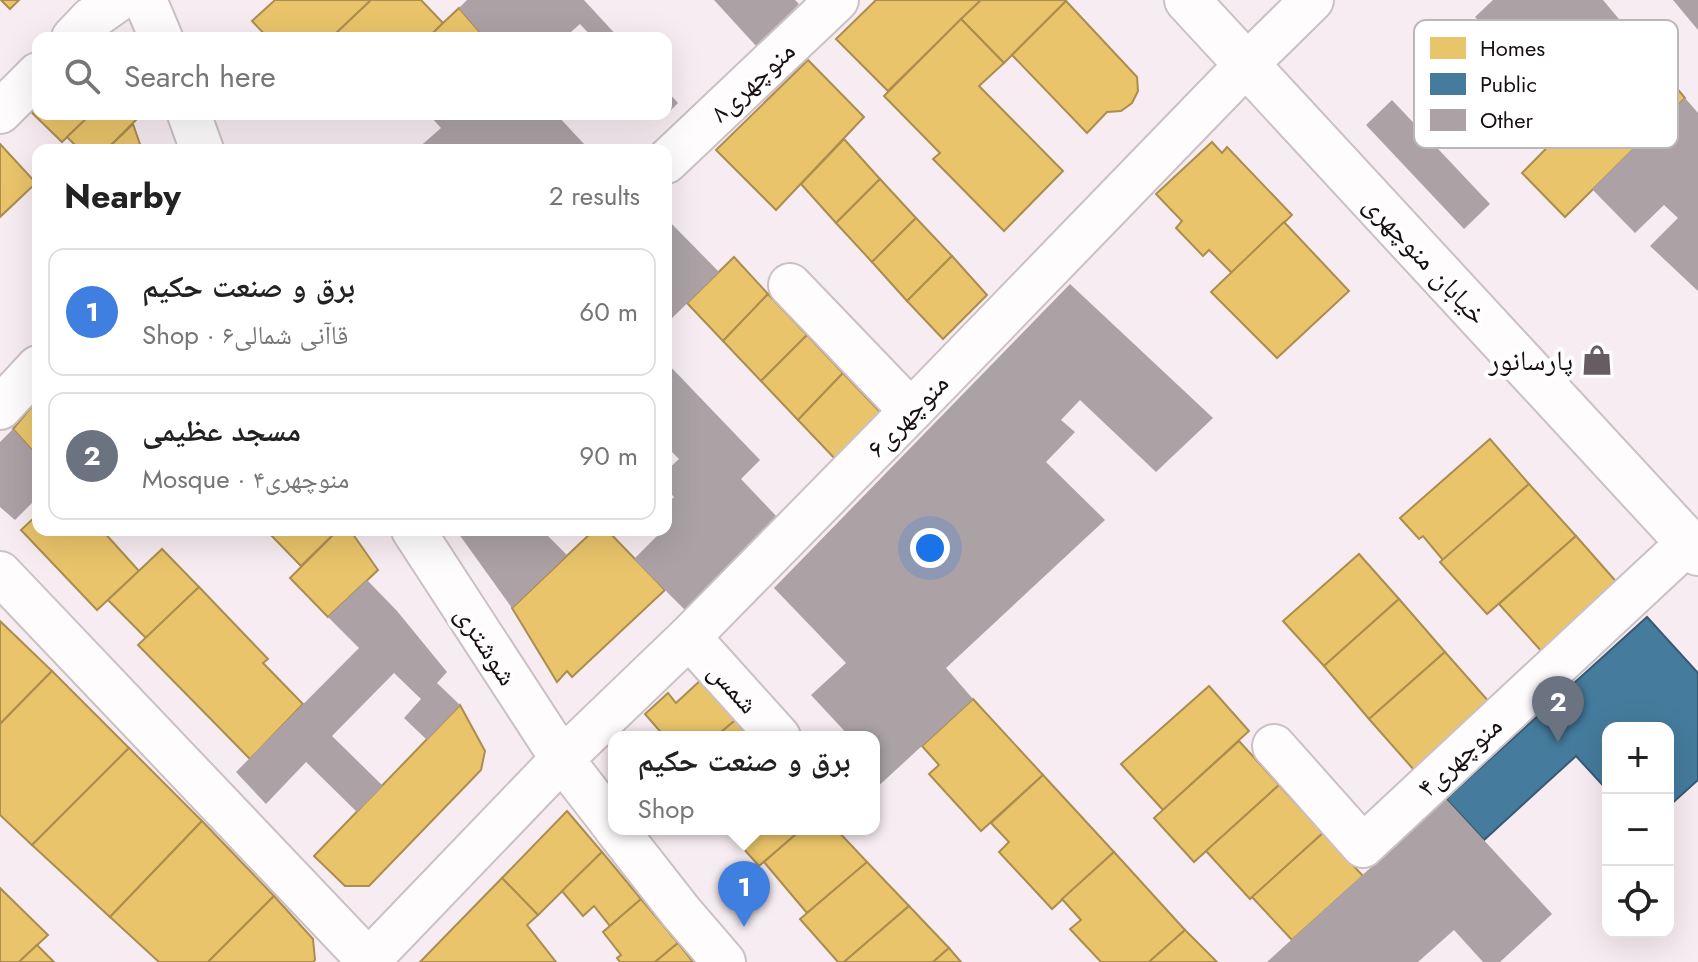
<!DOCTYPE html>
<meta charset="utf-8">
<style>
:root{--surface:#fff;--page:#f6f6f6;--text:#222;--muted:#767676;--line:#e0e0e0;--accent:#675c61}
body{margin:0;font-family:Jost,"Noto Naskh Arabic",sans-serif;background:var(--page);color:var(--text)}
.controls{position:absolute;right:24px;bottom:24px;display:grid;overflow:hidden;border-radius:16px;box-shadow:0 8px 32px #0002}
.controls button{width:72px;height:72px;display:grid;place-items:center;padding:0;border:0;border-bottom:2px solid var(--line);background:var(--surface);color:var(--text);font:40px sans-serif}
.you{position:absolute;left:930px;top:548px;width:28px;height:28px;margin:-20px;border:6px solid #fff;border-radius:50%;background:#1a73e8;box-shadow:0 0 0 12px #1a73e833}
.badge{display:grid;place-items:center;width:52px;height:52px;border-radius:50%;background:var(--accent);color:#fff;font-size:26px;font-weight:700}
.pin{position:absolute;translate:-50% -66px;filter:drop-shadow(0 2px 4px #0008)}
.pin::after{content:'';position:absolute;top:42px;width:28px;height:24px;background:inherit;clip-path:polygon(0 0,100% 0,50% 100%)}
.popup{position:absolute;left:608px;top:731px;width:272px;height:104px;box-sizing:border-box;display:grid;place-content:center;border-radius:16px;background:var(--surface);filter:drop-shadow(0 2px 6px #0005);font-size:26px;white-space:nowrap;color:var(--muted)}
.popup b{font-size:30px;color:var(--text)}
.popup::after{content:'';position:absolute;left:50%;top:100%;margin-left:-16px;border:16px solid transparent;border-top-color:var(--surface)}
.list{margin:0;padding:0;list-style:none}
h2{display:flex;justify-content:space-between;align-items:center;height:104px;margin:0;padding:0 32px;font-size:34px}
h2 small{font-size:26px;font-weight:400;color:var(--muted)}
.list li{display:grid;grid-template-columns:52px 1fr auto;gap:24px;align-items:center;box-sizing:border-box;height:128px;margin:0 16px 16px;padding:0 16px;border:2px solid var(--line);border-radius:16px}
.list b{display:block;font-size:30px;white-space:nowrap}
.list p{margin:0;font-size:26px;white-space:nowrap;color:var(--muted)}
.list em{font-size:26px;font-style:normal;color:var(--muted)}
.icon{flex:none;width:44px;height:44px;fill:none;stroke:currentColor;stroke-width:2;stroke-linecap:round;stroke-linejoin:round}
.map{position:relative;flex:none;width:1698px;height:962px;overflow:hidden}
.search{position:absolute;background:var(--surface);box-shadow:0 8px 32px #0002;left:32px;top:32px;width:640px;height:88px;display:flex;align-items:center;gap:20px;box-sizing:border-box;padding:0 28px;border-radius:16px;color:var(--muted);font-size:30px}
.panel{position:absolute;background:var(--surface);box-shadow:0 8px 32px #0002;left:32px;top:144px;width:640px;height:392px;border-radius:16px}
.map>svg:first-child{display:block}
.homes{fill:#e9c46a;stroke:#ab8d50;stroke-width:2}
.public{fill:#457b9d;stroke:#385a74;stroke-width:2}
.building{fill:#aca2a6}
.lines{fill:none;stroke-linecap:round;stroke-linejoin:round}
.street-casing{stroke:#cbc0c4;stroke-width:46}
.secondary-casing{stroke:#cbc0c4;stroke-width:48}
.street{stroke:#fefcfd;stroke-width:42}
.secondary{stroke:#fefcfd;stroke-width:44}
.labels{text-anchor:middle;stroke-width:8;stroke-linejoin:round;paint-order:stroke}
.street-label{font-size:28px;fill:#190e13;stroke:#fff}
.poi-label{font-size:28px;fill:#190e13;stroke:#fff;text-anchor:end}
.key{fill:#fff;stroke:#bab7b8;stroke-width:2}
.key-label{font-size:22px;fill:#190e13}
</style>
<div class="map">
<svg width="1698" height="962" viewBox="0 0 1698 962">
<rect width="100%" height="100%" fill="#f7ecf1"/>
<g class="homes">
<path d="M 1,0 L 19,0 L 10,9 Z"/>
<path d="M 275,0 L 371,0 L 331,38 L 268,38 L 252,21 Z"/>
<path d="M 371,0 L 421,0 L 443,23 L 428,38 L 331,38 Z"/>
<path d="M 876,0 L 981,0 L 888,91 L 836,39 Z"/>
<path d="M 981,0 L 1065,0 L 1066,1 L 1004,63 L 961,19 Z"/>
<path d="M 1066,1 L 1137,77 L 1138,91 L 1132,103 L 1121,111 L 1107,112 L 1087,133 L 1012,55 Z"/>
<path d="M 459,8 L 485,38 L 428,38 L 443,23 Z"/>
<path d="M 961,19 L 1004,63 L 979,86 L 1063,171 L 1004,231 L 933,159 L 940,153 L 884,96 Z"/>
<path d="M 1644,49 L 1685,98 L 1565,217 L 1522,173 Z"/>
<path d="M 808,60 L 864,117 L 776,210 L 716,150 Z"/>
<path d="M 38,91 L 38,114 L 91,114 L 62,142 L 24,105 Z"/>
<path d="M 91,114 L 133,114 L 137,119 L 106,150 L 80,150 L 67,137 Z"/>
<path d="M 133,124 L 142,150 L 106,150 Z"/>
<path d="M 844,139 L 880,179 L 836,223 L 801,184 Z"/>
<path d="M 1212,142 L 1222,153 L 1227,147 L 1292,215 L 1232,273 L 1209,250 L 1203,256 L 1176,228 L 1182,221 L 1156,194 Z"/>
<path d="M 0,144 L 36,183 L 0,217 Z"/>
<path d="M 880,179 L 916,218 L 872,262 L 836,223 Z"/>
<path d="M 916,218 L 952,256 L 907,301 L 872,262 Z"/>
<path d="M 1284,222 L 1349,291 L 1277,358 L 1211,292 Z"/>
<path d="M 952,256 L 987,295 L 943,339 L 907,301 Z"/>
<path d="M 734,257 L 768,294 L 723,341 L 687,303 Z"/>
<path d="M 768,294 L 807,335 L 761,381 L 723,341 Z"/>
<path d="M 807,335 L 843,373 L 798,420 L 761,381 Z"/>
<path d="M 843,373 L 882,414 L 838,462 L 798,420 Z"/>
<path d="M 38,399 L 38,457 L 13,429 Z"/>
<path d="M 1490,439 L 1529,484 L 1443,560 L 1423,536 L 1419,539 L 1400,518 Z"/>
<path d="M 1529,484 L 1576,536 L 1487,614 L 1440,562 Z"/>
<path d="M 38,514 L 38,530 L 102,530 L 139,571 L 97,610 L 21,530 Z"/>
<path d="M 266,530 L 338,530 L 301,566 Z"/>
<path d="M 338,530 L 350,530 L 378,570 L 328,617 L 290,578 Z"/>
<path d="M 594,530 L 607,530 L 665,590 L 572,677 L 567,671 L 557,682 L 512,608 Z"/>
<path d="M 1576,536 L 1620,586 L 1543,653 L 1499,604 Z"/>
<path d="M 162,549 L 199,587 L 146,638 L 108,600 Z"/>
<path d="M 1359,554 L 1399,599 L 1324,666 L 1283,621 Z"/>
<path d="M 199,587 L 268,659 L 263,663 L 303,704 L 250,759 L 138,645 Z"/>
<path d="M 1399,599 L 1445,652 L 1369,719 L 1324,666 Z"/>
<path d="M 0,621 L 52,671 L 0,724 Z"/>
<path d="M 1445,652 L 1490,703 L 1414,770 L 1369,719 Z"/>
<path d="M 52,671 L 129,748 L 32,845 L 0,815 L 0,724 Z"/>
<path d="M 703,678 L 738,718 L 715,737 L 665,737 L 645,714 L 668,693 L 676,703 Z"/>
<path d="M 1209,686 L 1249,731 L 1163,810 L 1121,764 Z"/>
<path d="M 973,699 L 1043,775 L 981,831 L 929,774 L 939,765 L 922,746 Z"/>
<path d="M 460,705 L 485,751 L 481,770 L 369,886 L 345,886 L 314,856 Z"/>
<path d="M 738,718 L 755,737 L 715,737 Z"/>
<path d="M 1239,741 L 1279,785 L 1194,862 L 1154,818 Z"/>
<path d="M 129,748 L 202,821 L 110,917 L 32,845 Z"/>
<path d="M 1043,775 L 1114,852 L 1052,909 L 999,852 L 1009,842 L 991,823 Z"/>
<path d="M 1279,785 L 1323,833 L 1250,899 L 1206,851 Z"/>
<path d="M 567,811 L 602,852 L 538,915 L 502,878 Z"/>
<path d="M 202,821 L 274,896 L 208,962 L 159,962 L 110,917 Z"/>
<path d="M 726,829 L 802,829 L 759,866 Z"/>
<path d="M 802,829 L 836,829 L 867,862 L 807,913 L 764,862 Z"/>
<path d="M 1323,833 L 1363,876 L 1292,940 L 1252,897 Z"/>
<path d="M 602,852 L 641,899 L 610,926 L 594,906 L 583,916 L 562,891 Z"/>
<path d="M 1114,852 L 1185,930 L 1149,962 L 1101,962 L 1070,929 L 1081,920 L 1062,899 Z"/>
<path d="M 867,862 L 909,906 L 844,962 L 838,962 L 800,919 Z"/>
<path d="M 502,878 L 538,915 L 527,925 L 556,962 L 420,962 Z"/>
<path d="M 0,888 L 48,935 L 19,962 L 0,962 Z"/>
<path d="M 274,896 L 313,939 L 315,960 L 313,962 L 208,962 Z"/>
<path d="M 641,899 L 678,943 L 655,962 L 620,962 L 617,958 L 621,955 L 603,932 Z"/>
<path d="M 909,906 L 949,948 L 933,962 L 844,962 Z"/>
<path d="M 1185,930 L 1217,962 L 1149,962 Z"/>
<path d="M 678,943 L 693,962 L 655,962 Z"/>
<path d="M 37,945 L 54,962 L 19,962 Z"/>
<path d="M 949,948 L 961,962 L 933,962 Z"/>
</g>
<path class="public" d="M 1647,617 L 1698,673 L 1698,780 L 1668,807 L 1668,728 L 1608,728 L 1608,791 L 1576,756 L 1484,840 L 1446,799 Z"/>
<g class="building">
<path d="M 467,0 L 584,0 L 619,38 L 593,38 L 580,24 L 564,38 L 485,38 L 459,8 Z"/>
<path d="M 714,0 L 795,0 L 799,4 L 757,47 Z"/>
<path d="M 1493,0 L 1603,0 L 1644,49 L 1577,117 L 1475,17 Z"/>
<path d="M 1673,0 L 1698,0 L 1698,30 Z"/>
<path d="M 666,90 L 678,103 L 666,115 Z"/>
<path d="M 1685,98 L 1698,113 L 1698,291 L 1650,246 L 1678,218 L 1664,205 L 1635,233 L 1592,189 Z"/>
<path d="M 1392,100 L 1490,204 L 1464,229 L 1366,125 Z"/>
<path d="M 435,114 L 556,114 L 584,144 L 577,150 L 416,150 L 441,128 L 431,117 Z"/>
<path d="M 666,218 L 719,272 L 666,324 Z"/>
<path d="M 1070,284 L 1213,418 L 1156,472 L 1080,400 L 1061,420 L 1075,432 L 1046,462 L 1105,520 L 946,668 L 973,699 L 874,790 L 874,737 L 850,737 L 811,695 L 846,663 L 774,588 Z"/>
<path d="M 666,362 L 760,460 L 741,479 L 779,519 L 686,611 L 634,559 L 659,534 L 655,530 L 666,530 L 666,505 L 674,497 L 666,489 L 666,471 L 679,459 L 666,446 Z"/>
<path d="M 13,429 L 38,457 L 38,497 L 15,520 L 0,507 L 0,442 Z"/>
<path d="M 456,530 L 542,530 L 567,555 L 512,608 Z"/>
<path d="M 367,580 L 397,611 L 447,672 L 437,683 L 460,705 L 427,740 L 404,718 L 421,699 L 394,673 L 332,736 L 383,786 L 357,812 L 306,762 L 266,804 L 236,772 L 359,648 L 328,617 Z"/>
<path d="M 1446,799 L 1552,914 L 1500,962 L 1483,962 L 1454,930 L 1418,962 L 1267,962 Z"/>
</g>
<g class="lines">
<defs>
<g id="street">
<path d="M 145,0 L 161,38"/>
<path d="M 73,38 L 91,19 L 118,0"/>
<path d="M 0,112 L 38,74"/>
<path d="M 189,114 L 202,150"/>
<path d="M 666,162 L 837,0"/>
<path d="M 790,285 L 911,411"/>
<path d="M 0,408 L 38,367"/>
<path d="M 413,530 L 562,759 L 614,826"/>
<path d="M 0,573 L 368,960"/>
<path d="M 689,637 L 779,737"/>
<path d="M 1274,746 L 1363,846 L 1689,542"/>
<path d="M 616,829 L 681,912 L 724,962"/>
<path d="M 367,962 L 562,759 L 689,637 L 911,411 L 1246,65 L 1312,0"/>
</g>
<path id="secondary" d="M 1187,0 L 1698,553"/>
</defs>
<use href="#street" class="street-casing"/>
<use href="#secondary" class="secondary-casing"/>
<use href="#street" class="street"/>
<use href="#secondary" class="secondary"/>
</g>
<defs>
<symbol id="shop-bare" viewBox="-9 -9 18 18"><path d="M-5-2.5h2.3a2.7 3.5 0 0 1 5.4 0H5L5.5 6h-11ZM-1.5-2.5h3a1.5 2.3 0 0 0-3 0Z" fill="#675c61" stroke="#fff" stroke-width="2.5" paint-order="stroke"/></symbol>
</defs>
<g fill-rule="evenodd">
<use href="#shop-bare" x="1575" y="338" width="44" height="44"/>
</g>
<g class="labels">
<g class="street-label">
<text transform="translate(752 81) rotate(-43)" y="10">منوچهری۸</text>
<text transform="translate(1426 259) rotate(47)" y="10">خیابان منوچهری</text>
<text transform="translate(907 415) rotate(-46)" y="10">منوچهری۶</text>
<text transform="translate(487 645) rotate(57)" y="10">شوشتری</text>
<text transform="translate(734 687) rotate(48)" y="10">شمس</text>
<text transform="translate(1459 756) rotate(-43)" y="10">منوچهری۴</text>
</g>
<g class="poi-label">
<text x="1573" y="370">پارسانور</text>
</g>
</g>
<rect x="1414" y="20" width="264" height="128" rx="12" class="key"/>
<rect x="1430" y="37" width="36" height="22" fill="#e9c46a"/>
<rect x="1430" y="73" width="36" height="22" fill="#457b9d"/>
<rect x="1430" y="109" width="36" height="22" fill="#aca2a6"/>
<g class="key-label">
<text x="1480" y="56">Homes</text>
<text x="1480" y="92">Public</text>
<text x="1480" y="128">Other</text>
</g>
</svg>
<div class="controls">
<button>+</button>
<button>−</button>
<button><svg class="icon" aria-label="locate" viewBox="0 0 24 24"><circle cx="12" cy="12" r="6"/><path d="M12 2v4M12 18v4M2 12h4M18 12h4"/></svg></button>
</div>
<div class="you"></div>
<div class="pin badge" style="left:744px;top:927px;background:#3f7fe0">1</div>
<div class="popup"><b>برق و صنعت حکیم</b>Shop</div>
<div class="pin badge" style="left:1558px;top:742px;background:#6b7280">2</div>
<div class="search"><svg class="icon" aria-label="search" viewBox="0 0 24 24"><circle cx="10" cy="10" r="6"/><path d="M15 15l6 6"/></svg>Search here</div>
<section class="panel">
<h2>Nearby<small>2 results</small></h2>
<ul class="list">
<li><span class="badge" style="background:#3f7fe0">1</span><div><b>برق و صنعت حکیم</b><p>Shop · قاآنی شمالی۶</p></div><em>60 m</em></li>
<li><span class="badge" style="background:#6b7280">2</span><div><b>مسجد عظیمی</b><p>Mosque · منوچهری۴</p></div><em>90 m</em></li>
</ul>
</section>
</div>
